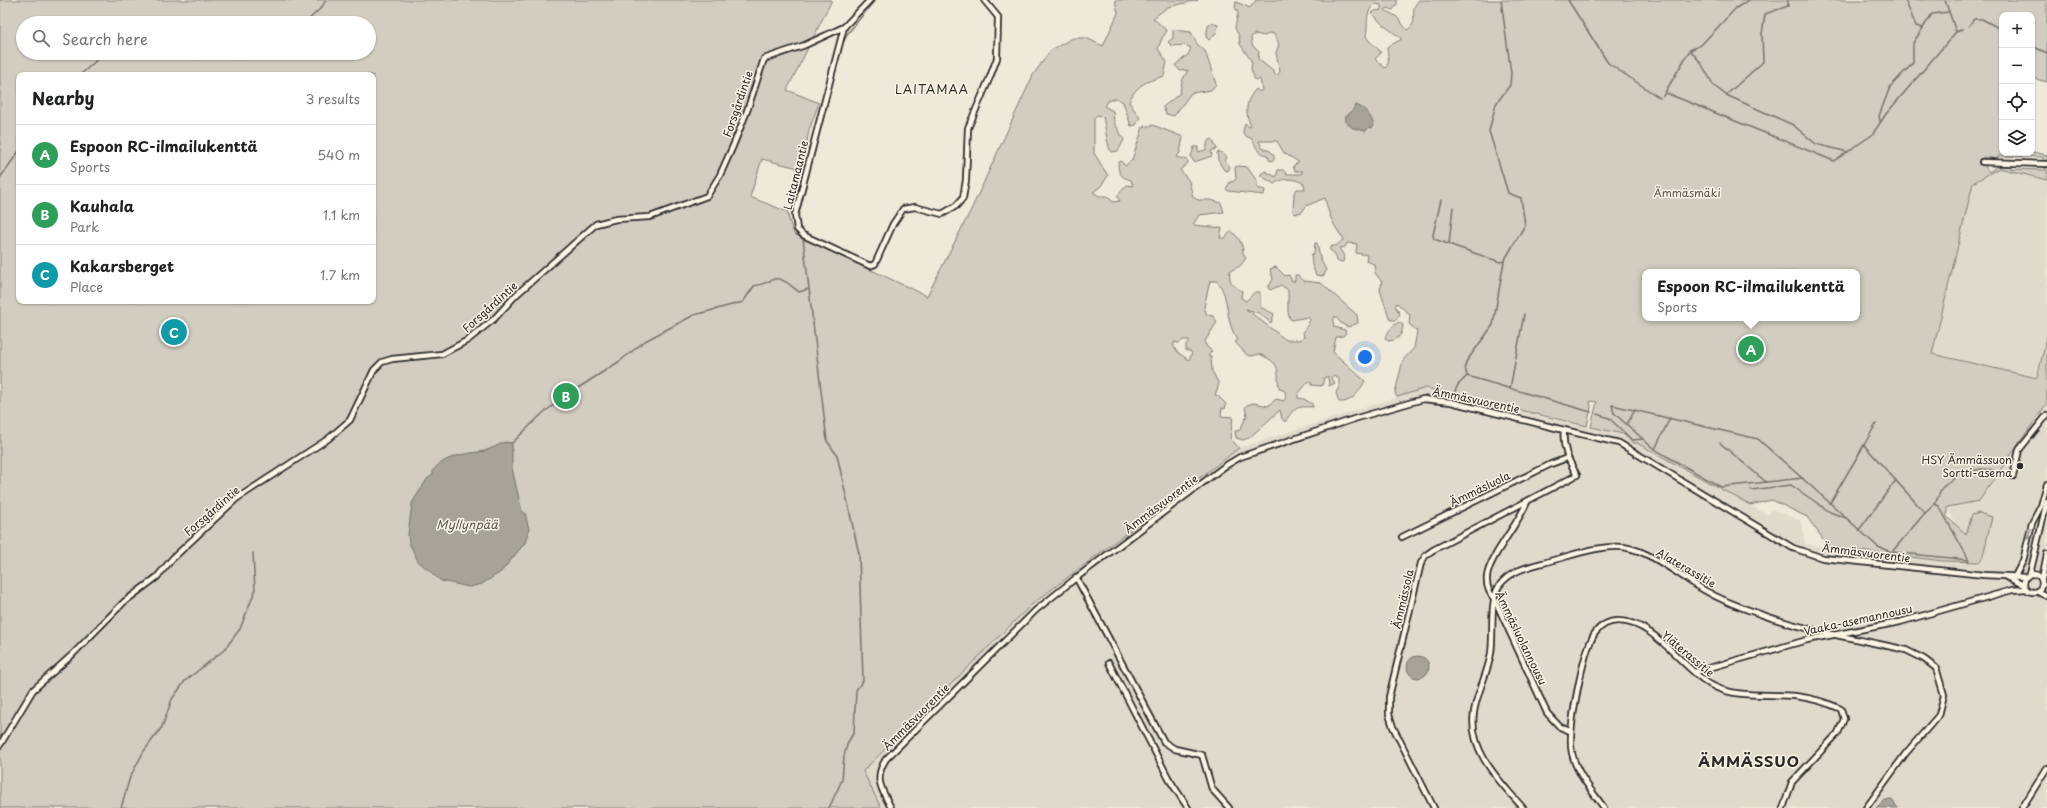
<!DOCTYPE html>
<meta charset="utf-8">
<style>
:root{--surface:#fff;--page:#f6f6f6;--text:#202124;--muted:#757577;--line:#e0e0e0;--accent:#db2777}
body{margin:0;font-family:"Playpen Sans",sans-serif;background:var(--page);color:var(--text)}
.controls{position:absolute;right:12px;top:12px;display:grid;overflow:hidden;border-radius:8px;box-shadow:0 1px 3px #0004}
.controls button{width:36px;height:36px;display:grid;place-items:center;padding:0;border:0;border-bottom:1px solid var(--line);background:var(--surface);color:var(--text);font:20px sans-serif}
.you{position:absolute;left:1365px;top:357px;width:14px;height:14px;margin:-10px;border:3px solid #fff;border-radius:50%;background:#1a73e8;box-shadow:0 0 0 6px #1a73e833}
.badge{display:grid;place-items:center;width:26px;height:26px;border-radius:50%;background:var(--accent);color:#fff;font-size:13px;font-weight:700}
.pin{position:absolute;translate:-50% -50%;border:2px solid #fff;box-shadow:0 1px 4px #0006}
.popup{position:absolute;left:1642px;top:269px;width:218px;height:52px;box-sizing:border-box;display:grid;place-content:center;border-radius:8px;background:var(--surface);filter:drop-shadow(0 1px 3px #0005);font-size:13px;white-space:nowrap;color:var(--muted)}
.popup b{font-size:15px;color:var(--text)}
.popup::after{content:'';position:absolute;left:50%;top:100%;margin-left:-8px;border:8px solid transparent;border-top-color:var(--surface)}
.list{margin:0;padding:0;list-style:none}
h2{display:flex;justify-content:space-between;align-items:center;height:52px;margin:0;padding:0 16px;font-size:17px}
h2 small{font-size:13px;font-weight:400;color:var(--muted)}
.list li{display:grid;grid-template-columns:26px 1fr auto;gap:12px;align-items:center;box-sizing:border-box;height:60px;padding:0 16px;border-top:1px solid var(--line)}
.list b{display:block;font-size:15px;white-space:nowrap}
.list p{margin:0;font-size:13px;white-space:nowrap;color:var(--muted)}
.list em{font-size:13px;font-style:normal;color:var(--muted)}
.icon{flex:none;width:22px;height:22px;fill:none;stroke:currentColor;stroke-width:2;stroke-linecap:round;stroke-linejoin:round}
.map{position:relative;flex:none;width:2047px;height:808px;overflow:hidden}
.search{position:absolute;background:var(--surface);box-shadow:0 1px 3px #0004;left:16px;top:16px;width:360px;height:44px;display:flex;align-items:center;gap:10px;box-sizing:border-box;padding:0 14px;border-radius:22px;color:var(--muted);font-size:15px}
.panel{position:absolute;background:var(--surface);box-shadow:0 1px 3px #0004;left:16px;top:72px;width:360px;height:232px;border-radius:8px}
.map>svg:first-child{display:block}
.built{fill:#e0dacc}
.green{fill:#d2cdc0;stroke:#7e7c76;fill-rule:evenodd}
.water{fill:#a6a399;stroke:#75736d}
.lines{fill:none;stroke-linecap:round;stroke-linejoin:round}
.stream{stroke:#75736d;stroke-width:1.5}
.street-casing{stroke:#2b2b2b;stroke-width:8}
.street{stroke:#fcf5e5;stroke-width:4.5}
.oneway{fill:#949088}
.poi-dot{fill:#2b2b2b;stroke:#fcf5e5;stroke-width:1.5}
.labels{text-anchor:middle;stroke-width:3;stroke-linejoin:round;paint-order:stroke}
.street-label{font-size:11px;fill:#2b2b2b;stroke:#fcf5e5}
.park-label{font-size:11px;fill:#555450;stroke:#fcf5e5}
.poi-label{font-size:11px;fill:#2b2b2b;stroke:#fcf5e5;text-anchor:end}
.neighbourhood-label{font-size:12px;letter-spacing:1px;fill:#2b2b2b;stroke:#fcf5e5}
.water-label{font-size:12px;font-style:italic;fill:#565552;stroke:#fcf5e5}
.district-label{font-size:15px;font-weight:bold;letter-spacing:1px;fill:#2b2b2b;stroke:#fcf5e5}
</style>
<div class="map">
<svg width="2047" height="808" viewBox="0 0 2047 808">
<rect width="100%" height="100%" fill="#efe9da"/>
<filter id="ink" filterUnits="userSpaceOnUse"><feTurbulence type="fractalNoise" baseFrequency=".025" numOctaves="2"/><feDisplacementMap in="SourceGraphic" scale="8" xChannelSelector="R" yChannelSelector="G"/><feConvolveMatrix kernelMatrix="1 2 1 2 8 2 1 2 1" color-interpolation-filters="sRGB"/></filter>
<g filter="url(#ink)">
<g class="built">
<path d="M 1999,168 L 2047,180 L 2047,337 L 2037,378 L 1932,354 L 1973,183 Z"/>
<path d="M 1426,388 L 1546,418 L 1623,434 L 1633,443 L 1637,443 L 1768,515 L 1772,509 L 1801,521 L 1805,544 L 1943,561 L 1957,527 L 1947,507 L 1968,503 L 1984,495 L 2047,403 L 2047,808 L 881,808 L 863,771 L 1031,605 L 1239,448 Z"/>
</g>
<g class="green">
<path d="M 0,0 L 832,0 L 787,90 L 819,103 L 809,130 L 802,169 L 762,159 L 750,197 L 788,212 L 789,220 L 794,234 L 927,296 L 971,210 L 1033,75 L 1051,50 L 1073,38 L 1086,38 L 1103,46 L 1118,13 L 1115,0 L 1198,0 L 1168,7 L 1153,18 L 1167,31 L 1162,38 L 1158,49 L 1167,62 L 1164,76 C 1148,81 1136,84 1129,102 L 1140,118 L 1136,125 L 1131,126 L 1123,102 L 1116,98 L 1107,101 L 1104,106 L 1113,111 L 1114,122 L 1124,140 L 1118,151 L 1111,152 C 1106,141 1106,129 1103,117 L 1097,115 L 1094,118 L 1094,153 L 1108,176 L 1100,187 L 1093,192 L 1099,196 L 1107,196 L 1113,202 L 1120,201 L 1117,196 L 1127,185 L 1133,186 L 1131,180 C 1121,177 1118,174 1118,163 L 1121,161 L 1125,166 L 1132,160 L 1143,127 L 1153,125 L 1183,137 L 1180,153 L 1176,157 L 1187,160 L 1188,163 L 1180,170 L 1189,181 L 1193,197 L 1198,200 L 1210,200 L 1221,203 L 1224,212 L 1199,215 L 1193,225 L 1222,228 L 1220,238 L 1225,238 L 1231,231 C 1239,237 1243,244 1243,254 L 1246,258 L 1240,266 L 1230,271 C 1228,282 1233,286 1242,291 L 1241,298 L 1246,301 L 1255,292 L 1260,292 L 1260,307 L 1274,314 L 1271,323 L 1259,313 L 1246,309 L 1286,340 L 1300,340 L 1304,337 L 1303,333 L 1310,320 L 1308,317 L 1292,320 L 1290,319 L 1288,312 L 1288,290 L 1281,285 L 1270,290 L 1268,288 L 1273,279 L 1270,269 L 1276,267 L 1285,276 L 1289,275 L 1292,281 L 1295,281 L 1295,275 L 1298,275 L 1304,281 L 1321,283 L 1357,315 L 1358,323 L 1348,327 L 1341,323 L 1335,316 L 1333,321 L 1334,327 L 1345,330 L 1346,333 L 1343,336 L 1336,337 L 1333,352 L 1365,381 C 1359,391 1353,403 1339,402 L 1336,393 L 1339,387 L 1339,379 L 1334,375 L 1331,378 L 1335,383 L 1329,386 L 1328,376 L 1324,378 L 1322,386 L 1311,385 L 1311,382 L 1308,382 L 1298,394 L 1298,398 L 1304,399 L 1312,404 L 1313,407 C 1296,406 1294,408 1285,422 L 1282,419 L 1280,410 L 1249,438 L 1243,440 L 1236,438 L 1235,431 L 1240,430 L 1247,415 L 1245,408 L 1247,405 L 1254,403 L 1268,406 L 1276,399 L 1284,401 L 1286,397 L 1285,391 L 1280,389 C 1276,380 1281,371 1274,363 C 1271,359 1264,357 1260,354 L 1251,356 L 1247,355 L 1235,342 L 1238,340 C 1224,323 1231,297 1217,281 L 1210,281 L 1204,307 L 1207,315 L 1213,316 L 1217,322 L 1205,341 L 1206,346 L 1212,351 L 1208,356 L 1211,357 L 1212,371 L 1219,384 L 1215,395 L 1217,395 L 1226,404 L 1225,409 L 1222,408 L 1221,416 L 1233,417 L 1230,438 L 1239,448 L 1031,605 L 863,771 L 881,808 L 0,808 ZM 23,23 L 369,23 L 369,53 L 23,53 ZM 19,75 L 373,75 L 373,301 L 19,301 ZM 1183,340 L 1189,340 L 1189,343 L 1186,344 L 1186,351 L 1189,351 L 1192,353 L 1189,360 C 1182,355 1172,351 1174,342 L 1179,343 Z"/>
<path d="M 1256,0 L 1397,0 L 1397,4 L 1393,10 L 1387,8 L 1385,10 L 1397,17 L 1407,30 C 1418,24 1411,14 1415,5 C 1416,3 1418,2 1419,0 L 2047,0 L 2047,82 L 2032,78 L 2032,15 L 2002,15 L 2002,153 L 2032,152 L 2047,155 L 2047,161 L 2043,161 L 2043,157 L 1999,156 L 1997,159 L 1983,157 L 1982,162 L 1989,172 L 1997,166 L 2011,166 L 2011,169 L 2045,170 L 2045,166 L 2047,167 L 2047,180 L 1999,168 L 1973,183 L 1932,354 L 2037,378 L 2047,337 L 2047,403 L 1979,501 L 1947,507 L 1947,517 L 1966,534 L 1972,515 L 1979,513 L 1992,517 L 1983,556 L 1980,562 L 1943,561 L 1829,547 L 1807,517 L 1772,500 L 1750,505 L 1637,443 L 1633,443 L 1623,434 L 1591,427 L 1597,402 L 1590,401 L 1591,407 L 1587,426 L 1426,388 L 1397,397 L 1395,393 L 1403,360 L 1414,348 L 1417,331 L 1409,324 L 1410,315 L 1397,303 L 1395,306 L 1400,314 L 1396,320 L 1390,320 L 1380,290 L 1382,282 L 1375,273 L 1374,264 L 1366,261 L 1367,255 L 1356,253 L 1357,244 L 1347,243 L 1345,247 L 1339,248 L 1344,256 L 1343,262 L 1337,261 L 1335,254 L 1329,249 L 1332,246 L 1336,246 L 1344,239 C 1334,228 1328,213 1325,198 L 1306,206 L 1302,212 L 1295,214 L 1293,211 L 1294,193 L 1297,189 L 1305,189 L 1304,184 C 1294,177 1283,178 1274,184 L 1260,175 L 1265,171 L 1276,177 L 1278,170 L 1283,170 L 1287,174 L 1301,174 L 1303,171 L 1295,171 L 1293,166 L 1299,162 L 1284,153 L 1277,141 L 1259,141 L 1262,148 L 1270,151 L 1274,155 L 1274,160 L 1270,161 L 1267,155 C 1258,153 1256,147 1252,139 L 1244,135 L 1243,132 L 1245,123 L 1249,127 L 1251,126 C 1244,112 1246,100 1256,89 L 1260,92 L 1262,90 L 1260,79 L 1255,80 L 1251,69 L 1252,62 L 1240,44 L 1239,36 L 1235,28 L 1238,13 L 1235,7 L 1236,2 L 1250,8 ZM 1375,4 L 1381,5 L 1381,10 L 1375,11 L 1372,13 L 1382,24 L 1402,39 L 1387,47 C 1387,54 1391,63 1385,68 L 1375,59 L 1381,53 C 1377,46 1370,44 1366,36 C 1369,23 1364,13 1375,4 ZM 1269,33 L 1274,34 L 1279,44 L 1276,53 L 1280,72 L 1276,76 L 1273,71 L 1258,59 L 1259,52 L 1252,45 L 1251,37 L 1255,34 L 1265,36 ZM 1354,110 L 1366,131 L 1353,128 L 1345,117 ZM 1645,272 L 1857,272 L 1857,318 L 1645,318 Z"/>
<path d="M 1212,23 L 1218,25 L 1216,33 L 1209,40 L 1206,37 L 1208,26 Z"/>
<path d="M 1173,30 L 1191,32 L 1197,44 L 1205,51 L 1216,84 L 1211,90 L 1191,93 L 1174,116 L 1166,114 L 1163,107 L 1180,93 L 1182,81 L 1188,70 L 1180,71 L 1175,65 L 1188,55 L 1191,48 L 1185,45 L 1172,46 L 1168,42 L 1173,38 Z"/>
<path d="M 1212,139 L 1217,149 L 1211,151 L 1212,156 L 1194,162 L 1191,157 L 1194,147 L 1198,147 L 1198,152 L 1206,150 L 1208,141 Z"/>
<path d="M 1220,152 L 1227,157 L 1225,161 L 1230,167 L 1228,171 L 1224,170 L 1218,160 L 1217,153 Z"/>
<path d="M 1239,166 L 1247,167 L 1257,181 L 1257,188 L 1265,190 L 1264,195 L 1228,191 L 1226,189 L 1230,182 L 1234,181 L 1236,179 L 1235,167 Z"/>
<path d="M 1315,243 L 1317,243 L 1320,258 L 1326,270 L 1324,276 L 1316,275 L 1312,265 L 1311,255 L 1314,253 Z"/>
<path d="M 1399,322 L 1403,325 C 1402,335 1399,340 1388,341 L 1385,338 C 1388,332 1393,325 1399,322 Z"/>
</g>
<g class="water">
<path d="M 1355,105 C 1365,107 1371,116 1374,125 L 1372,128 L 1369,127 L 1366,131 L 1353,128 L 1345,122 C 1346,115 1353,112 1355,105 Z"/>
<path d="M 505,442 L 512,443 L 512,468 L 522,512 L 525,513 L 529,529 L 525,543 L 501,572 L 482,584 L 469,587 L 441,581 L 418,561 L 409,543 L 408,535 L 412,503 L 427,479 L 433,475 L 433,470 C 446,455 466,454 484,451 C 491,449 498,445 505,442 Z"/>
<circle cx="1418" cy="667" r="11"/>
<path d="M 1884,800 L 1892,800 L 1898,808 L 1876,808 Z"/>
</g>
<g class="lines">
<g class="stream">
<path d="M 1568,0 L 1608,63 L 1660,98"/>
<path d="M 1905,0 L 1916,26 L 1923,28"/>
<path d="M 1945,0 L 1956,32"/>
<path d="M 305,23 L 322,7 L 326,0"/>
<path d="M 1969,26 L 1974,19 L 1982,19 L 2002,30"/>
<path d="M 2032,46 L 2047,53"/>
<path d="M 1690,50 L 1701,63 L 1714,86 L 1726,95 L 1793,125 L 1816,144 L 1848,152"/>
<path d="M 174,53 L 196,59 L 216,55 L 239,59 L 258,53"/>
<path d="M 80,75 L 99,58 L 111,53"/>
<path d="M 1666,93 L 1834,161 L 1872,135 L 1886,114 L 1956,32 L 1963,29"/>
<path d="M 1726,95 L 1763,62 L 1762,34 L 1765,14 L 1788,6 L 1788,0"/>
<path d="M 1663,96 L 1690,50 L 1701,45 L 1736,8 L 1749,0"/>
<path d="M 1880,121 L 1879,116 L 1890,87 L 1913,63 L 1913,43 L 1932,14 L 1948,12"/>
<path d="M 0,178 L 19,151"/>
<path d="M 1441,200 L 1433,235 L 1434,239 L 1500,262 L 1504,261"/>
<path d="M 799,212 L 842,45 L 848,33 L 875,0"/>
<path d="M 794,225 L 796,234 L 803,238 L 827,441 L 837,455 L 859,554 L 863,681 L 856,690 L 854,732 L 848,742 L 844,756 L 842,780 L 829,808"/>
<path d="M 1449,244 L 1453,207"/>
<path d="M 1467,376 L 1465,367 L 1466,362 L 1493,325 L 1504,261 L 1525,225 L 1521,198 L 1508,193 L 1489,131 L 1496,104 L 1510,85 L 1511,73 L 1501,0"/>
<path d="M 1510,389 L 1524,314"/>
<path d="M 1454,393 L 1458,385 L 1467,376 L 1591,412"/>
<path d="M 1597,414 L 1609,418 L 1632,440 L 1643,439"/>
<path d="M 1627,424 L 1635,410"/>
<path d="M 512,443 L 543,413 L 567,395 L 620,361 L 645,341 L 694,315 L 743,302 L 754,286 C 762,285 765,283 772,280 C 781,275 792,287 799,292 L 808,289"/>
<path d="M 1720,443 L 1766,482"/>
<path d="M 1864,445 L 1876,424"/>
<path d="M 1655,449 L 1670,418"/>
<path d="M 1803,478 L 1721,487 L 1654,449 L 1614,413 L 1612,405 L 1758,439 L 1830,503"/>
<path d="M 1751,490 L 1791,485 L 1830,512 L 1846,518"/>
<path d="M 1935,504 L 1939,506 L 1969,560 L 1892,552 L 1924,514 L 1935,504 L 1942,488 L 1958,474 L 1981,469 L 1993,470"/>
<path d="M 1859,530 L 1896,480"/>
<path d="M 1892,552 L 1878,547 L 1830,503 L 1864,445 L 1925,513"/>
<path d="M 121,808 L 130,777 L 144,751 L 162,727 L 172,699 L 185,681 L 224,650 L 240,629 L 255,591 L 253,553"/>
</g>
<defs>
<g id="street">
<path d="M 870,0 L 844,27 L 795,215 L 797,229 L 803,235 L 870,266 L 875,264 L 893,224 L 903,209 L 915,207 L 942,214 L 956,206 L 963,198 L 966,180 L 968,128 L 990,77 L 997,58 L 998,17 L 984,0"/>
<path d="M 1982,162 L 2047,164"/>
<path d="M 1564,430 L 1619,443 L 1793,548 L 1823,558 L 1984,575 L 2026,577"/>
<path d="M 2013,476 L 2019,450 L 2047,415"/>
<path d="M 1527,502 C 1518,525 1489,557 1487,577 C 1486,586 1489,593 1495,600 L 1547,713 L 1560,727 L 1570,731"/>
<path d="M 1402,537 L 1551,464 L 1567,458"/>
<circle cx="2033" cy="583" r="9"/>
<path d="M 2030,574 L 2047,501"/>
<path d="M 2015,576 L 2023,561 L 2032,523 L 2041,506 L 2047,484"/>
<path d="M 1076,577 L 1164,742 L 1175,749 L 1202,755 L 1212,789 L 1229,808"/>
<path d="M 2006,577 L 2024,585"/>
<path d="M 2042,579 L 2047,554"/>
<path d="M 2038,592 L 2047,596"/>
<path d="M 1109,663 L 1169,779 L 1188,808"/>
<path d="M 1695,672 L 1807,640 L 1900,622 L 2012,590 L 2026,589"/>
<path d="M 0,745 L 33,690 L 72,655 L 124,602 L 157,577 L 172,559 L 236,499 L 328,439 L 350,420 L 374,370 L 382,362 L 392,359 L 442,354 L 468,340 L 494,319 L 516,295 L 596,224 L 616,219 L 650,217 L 707,196 L 720,175 L 733,146 L 747,111 L 764,59 L 805,45 L 844,27"/>
<path d="M 891,808 C 882,789 873,779 886,759 L 1036,610 L 1076,578 L 1225,466 L 1240,457 L 1357,418 L 1423,399 L 1451,402 L 1564,430 C 1562,447 1568,460 1577,475 L 1433,550 L 1426,555 L 1421,563 L 1389,697 L 1389,714 L 1393,727 L 1434,808"/>
<path d="M 1523,808 C 1499,780 1468,751 1474,712 C 1477,692 1488,673 1491,653 C 1494,634 1489,601 1499,586 C 1511,569 1532,566 1550,561 C 1573,555 1599,545 1623,547 C 1650,550 1681,577 1704,590 C 1721,600 1742,608 1760,614 C 1807,631 1858,639 1906,650 L 1924,659 L 1936,668 L 1944,695 L 1939,715 L 1906,753 L 1866,808"/>
<path d="M 1604,808 C 1593,792 1576,773 1572,753 C 1567,732 1583,651 1595,633 C 1601,625 1608,621 1618,621 C 1655,621 1681,668 1711,685 C 1737,699 1767,693 1795,696 C 1811,698 1826,702 1841,709 L 1844,719 L 1838,733 L 1792,782 L 1783,808"/>
<path d="M 2022,808 L 2047,768"/>
</g>
</defs>
<use href="#street" class="street-casing"/>
<use href="#street" class="street"/>
</g>
<defs><path id="oneway-solid" d="M-6-.8H1V-3.2L6.5 0L1 3.2V.8H-6Z"/></defs>
<use class="oneway" href="#oneway-solid" transform="translate(2029 534) rotate(103)"/>
</g>
<circle class="poi-dot" cx="2020" cy="466" r="4"/>
<g class="labels">
<g class="street-label">
<text transform="translate(738 104) rotate(-71)" y="4">Forsgårdintie</text>
<text transform="translate(796 175) rotate(-76)" y="4">Laitamaantie</text>
<text transform="translate(490 307) rotate(-42)" y="4">Forsgårdintie</text>
<text transform="translate(1476 400) rotate(12)" y="4">Ämmäsvuorentie</text>
<text transform="translate(1480 489) rotate(-26)" y="4">Ämmäsluola</text>
<text transform="translate(1161 504) rotate(-37)" y="4">Ämmäsvuorentie</text>
<text transform="translate(212 511) rotate(-41)" y="4">Forsgårdintie</text>
<text transform="translate(1866 553) rotate(7)" y="4">Ämmäsvuorentie</text>
<text transform="translate(1686 568) rotate(30)" y="4">Alaterassitie</text>
<text transform="translate(1403 599) rotate(-77)" y="4">Ämmässola</text>
<text transform="translate(1858 620) rotate(-12)" y="4">Vaaka-asemannousu</text>
<text transform="translate(1521 638) rotate(64)" y="4">Ämmäsluolannousu</text>
<text transform="translate(1688 654) rotate(40)" y="4">Yläterassitie</text>
<text transform="translate(916 717) rotate(-45)" y="4">Ämmäsvuorentie</text>
</g>
<g class="park-label">
<text x="1687" y="197">Ämmäsmäki</text>
</g>
<g class="poi-label">
<text x="2012" y="464">HSY Ämmässuon<tspan x="2012" dy="13">Sortti-asema</tspan></text>
</g>
<g class="neighbourhood-label">
<text x="932" y="94">LAITAMAA</text>
</g>
<g class="water-label">
<text x="467" y="529">Myllynpää</text>
</g>
<g class="district-label">
<text x="1749" y="767">ÄMMÄSSUO</text>
</g>
</g>
</svg>
<div class="controls">
<button>+</button>
<button>−</button>
<button><svg class="icon" aria-label="locate" viewBox="0 0 24 24"><circle cx="12" cy="12" r="6"/><path d="M12 2v4M12 18v4M2 12h4M18 12h4"/></svg></button>
<button><svg class="icon" aria-label="layers" viewBox="0 0 24 24"><path d="M12 4l9 5-9 5-9-5zM3 14l9 5 9-5"/></svg></button>
</div>
<div class="you"></div>
<div class="pin badge" style="left:1751px;top:349px;background:#2e9e5b">A</div>
<div class="popup"><b>Espoon RC-ilmailukenttä</b>Sports</div>
<div class="pin badge" style="left:566px;top:396px;background:#2e9e5b">B</div>
<div class="pin badge" style="left:174px;top:332px;background:#0f9aa8">C</div>
<div class="search"><svg class="icon" aria-label="search" viewBox="0 0 24 24"><circle cx="10" cy="10" r="6"/><path d="M15 15l6 6"/></svg>Search here</div>
<section class="panel">
<h2>Nearby<small>3 results</small></h2>
<ul class="list">
<li><span class="badge" style="background:#2e9e5b">A</span><div><b>Espoon RC-ilmailukenttä</b><p>Sports</p></div><em>540 m</em></li>
<li><span class="badge" style="background:#2e9e5b">B</span><div><b>Kauhala</b><p>Park</p></div><em>1.1 km</em></li>
<li><span class="badge" style="background:#0f9aa8">C</span><div><b>Kakarsberget</b><p>Place</p></div><em>1.7 km</em></li>
</ul>
</section>
</div>
